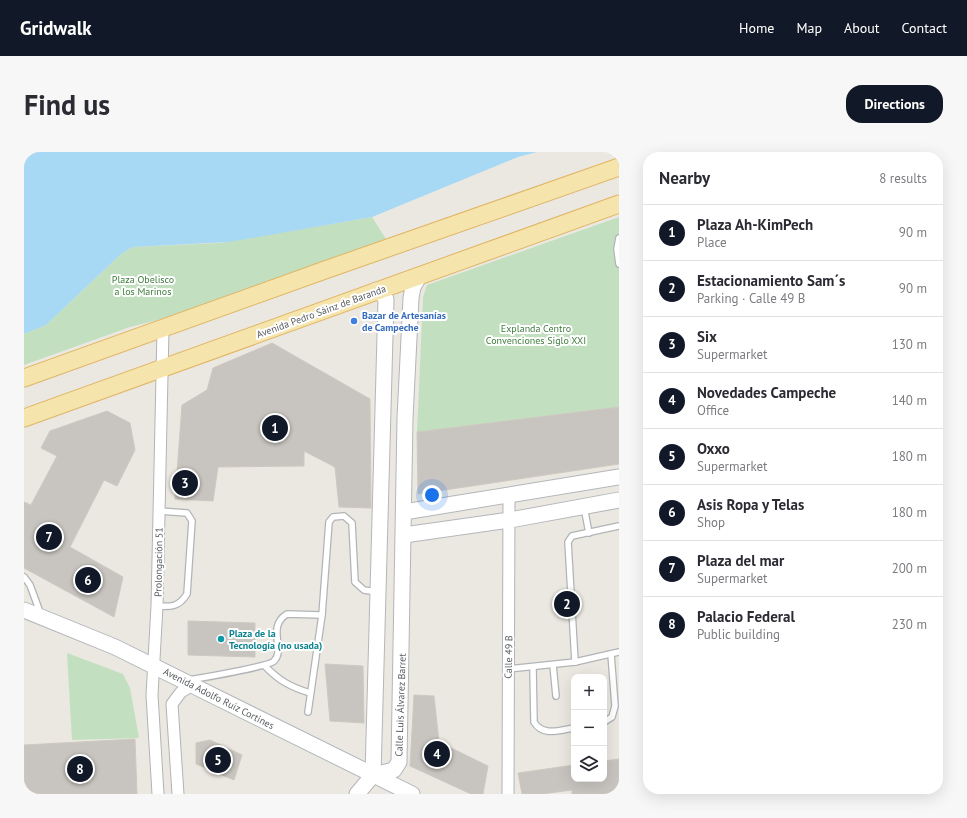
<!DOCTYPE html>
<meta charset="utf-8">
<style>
:root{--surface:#fff;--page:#f7f7f7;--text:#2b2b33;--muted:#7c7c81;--line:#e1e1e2;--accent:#111827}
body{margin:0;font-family:"PT Sans",sans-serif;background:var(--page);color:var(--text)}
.controls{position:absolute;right:12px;bottom:12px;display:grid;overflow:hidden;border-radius:8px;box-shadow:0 4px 16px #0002}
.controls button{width:36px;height:36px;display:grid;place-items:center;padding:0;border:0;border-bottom:1px solid var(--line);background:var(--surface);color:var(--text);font:20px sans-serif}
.you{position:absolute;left:408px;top:343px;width:14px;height:14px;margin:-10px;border:3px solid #fff;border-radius:50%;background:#1a73e8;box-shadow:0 0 0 6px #1a73e833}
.badge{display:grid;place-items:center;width:26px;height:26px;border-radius:50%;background:var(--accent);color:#fff;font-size:13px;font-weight:700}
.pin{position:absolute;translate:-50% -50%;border:2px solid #fff;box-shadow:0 1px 4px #0006}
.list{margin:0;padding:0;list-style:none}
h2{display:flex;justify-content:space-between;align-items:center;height:52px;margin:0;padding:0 16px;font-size:17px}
h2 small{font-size:13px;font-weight:400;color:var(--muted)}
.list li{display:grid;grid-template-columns:26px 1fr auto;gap:12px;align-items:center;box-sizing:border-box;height:56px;padding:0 16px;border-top:1px solid var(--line)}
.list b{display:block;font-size:15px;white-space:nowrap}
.list p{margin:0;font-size:13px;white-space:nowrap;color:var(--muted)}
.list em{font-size:13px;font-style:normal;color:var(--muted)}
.icon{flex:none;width:22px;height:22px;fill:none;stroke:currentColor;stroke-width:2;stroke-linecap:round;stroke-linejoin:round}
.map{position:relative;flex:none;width:595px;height:642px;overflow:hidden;border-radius:16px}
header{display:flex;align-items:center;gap:24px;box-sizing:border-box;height:56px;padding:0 20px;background:var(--accent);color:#fff}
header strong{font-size:19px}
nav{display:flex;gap:22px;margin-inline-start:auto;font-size:14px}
.intro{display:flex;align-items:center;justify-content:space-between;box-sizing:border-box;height:96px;padding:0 24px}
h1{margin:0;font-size:28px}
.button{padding:10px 18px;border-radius:16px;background:var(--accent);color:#fff;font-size:14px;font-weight:700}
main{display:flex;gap:24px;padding:0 24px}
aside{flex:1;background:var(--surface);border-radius:16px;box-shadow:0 4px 16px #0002}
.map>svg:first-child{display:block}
.green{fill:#c2e0c0}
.water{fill:#a7d8f4}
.building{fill:#c8c5c0;stroke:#cec9c0}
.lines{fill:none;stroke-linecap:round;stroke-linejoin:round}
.lane-casing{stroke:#b1b4b7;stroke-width:8}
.street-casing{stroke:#b1b4b7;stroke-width:13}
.secondary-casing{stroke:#b3b6ba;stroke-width:17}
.primary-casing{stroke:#e0b564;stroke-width:19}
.lane{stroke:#fff;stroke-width:5.5}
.street{stroke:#fff;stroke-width:11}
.secondary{stroke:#fff;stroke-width:15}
.primary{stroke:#f5e4ac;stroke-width:17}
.shop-dot{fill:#3f7fe0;stroke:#fff;stroke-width:1.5}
.culture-dot{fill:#0f9aa8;stroke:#fff;stroke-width:1.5}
.labels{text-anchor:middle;stroke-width:4;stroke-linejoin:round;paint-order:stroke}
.park-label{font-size:10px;fill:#3e7c3d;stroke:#fff}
.street-label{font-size:10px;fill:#595d60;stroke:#fff}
.shop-label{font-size:10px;font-weight:bold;fill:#366cbe;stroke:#fff;text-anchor:start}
.culture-label{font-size:10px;font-weight:bold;fill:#0d838f;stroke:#fff;text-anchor:start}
</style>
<header>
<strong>Gridwalk</strong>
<nav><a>Home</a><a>Map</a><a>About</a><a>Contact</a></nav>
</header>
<div class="intro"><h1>Find us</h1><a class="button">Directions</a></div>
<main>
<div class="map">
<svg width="595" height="642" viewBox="0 0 595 642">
<rect width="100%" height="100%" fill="#ebe8e1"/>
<g class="green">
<path d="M 348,65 L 362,87 L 161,161 L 106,175 L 0,213 L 0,182 L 22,173 L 97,102 L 109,95 L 196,91 Z"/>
<path d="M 595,65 L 595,255 L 393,280 L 399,145 L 403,133 Z"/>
<path d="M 43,501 L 99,522 L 106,536 L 115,586 L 48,588 Z"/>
</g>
<path class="water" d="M 0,0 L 513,0 L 494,5 L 348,65 L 205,90 L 109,95 L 97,102 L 22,173 L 0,182 Z"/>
<g class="building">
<path d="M 248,191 L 346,247 L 347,356 L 315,355 L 311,315 L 280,299 L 280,314 L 194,315 L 189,349 L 151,347 L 158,253 L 183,238 L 189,216 Z"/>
<path d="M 595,255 L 595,312 L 394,342 L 393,280 Z"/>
<path d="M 83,259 L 106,271 L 111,298 L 93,334 L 80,328 L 46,395 L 99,425 L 90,465 L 0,416 L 0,350 L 7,353 L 33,304 L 17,296 L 26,279 Z"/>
<path d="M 164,469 L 231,471 L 231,505 L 164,503 Z"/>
<path d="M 301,512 L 339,514 L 340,571 L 306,569 Z"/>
<path d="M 390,543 L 410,544 L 415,590 L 464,614 L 459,642 L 447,642 L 386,614 Z"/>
<path d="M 111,587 L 113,642 L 0,642 L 0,593 Z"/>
<path d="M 186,588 L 218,603 L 210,628 L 172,612 L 172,591 Z"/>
<path d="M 595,607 L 595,642 L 548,642 L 548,638 L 518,642 L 498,642 L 494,621 L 550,613 L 550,627 L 580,627 L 580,609 Z"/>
</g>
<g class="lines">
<defs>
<g id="lane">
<path d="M 595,86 L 593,97 L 595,112"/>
<path d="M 560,355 L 565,381"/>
<path d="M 0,425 L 6,433 L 17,463"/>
<path d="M 133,454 C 147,455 155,455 163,442 L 168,369 L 163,361 L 135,359"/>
<path d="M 551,510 L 544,390 L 548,384 L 595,374"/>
<path d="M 529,513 L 532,544"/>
<path d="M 241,514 C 255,529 267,535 286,541"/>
<path d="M 509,516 L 510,570 C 519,585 536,578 550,576"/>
<path d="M 484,517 L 551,510 L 595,500"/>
<path d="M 165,528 C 177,526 246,514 250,509 C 262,497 242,475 263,462 L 298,463 L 305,370 L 309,365 L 320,364 L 328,371 L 331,430 L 340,438 L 353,440"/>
<path d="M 284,560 L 298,463"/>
<path d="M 580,570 L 588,565 L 591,554 L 587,502"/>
</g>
<g id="street">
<path d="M 134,642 L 128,543 L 133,454 L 139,177"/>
<path d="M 154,642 L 148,552 L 157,540 L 169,533"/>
<path d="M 484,642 L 485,344"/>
</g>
<g id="secondary">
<path d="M 380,360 L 595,325"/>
<path d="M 380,383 L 486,368 L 595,348"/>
<path d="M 0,458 L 91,495 L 388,642"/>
<path d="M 349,623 L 370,618 L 375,610 L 381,266 L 387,146 L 389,135 L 396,123"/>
<path d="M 349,623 L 362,147 L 358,142 L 352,138"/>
<path d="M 333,642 L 349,623"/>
</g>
<g id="primary">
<path d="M 0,226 L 301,118 L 595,15"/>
<path d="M 0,266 L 595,52"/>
</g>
</defs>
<use href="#lane" class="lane-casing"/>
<use href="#street" class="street-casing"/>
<use href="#secondary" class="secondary-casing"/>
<use href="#primary" class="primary-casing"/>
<use href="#lane" class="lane"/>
<use href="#street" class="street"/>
<use href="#secondary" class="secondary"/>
<use href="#primary" class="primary"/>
</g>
<circle class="shop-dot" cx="330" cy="169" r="4"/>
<circle class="culture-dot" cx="197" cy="487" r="4"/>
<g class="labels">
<g class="park-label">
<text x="119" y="131">Plaza Obelisco<tspan x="119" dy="12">a los Marinos</tspan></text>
<text x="512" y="180">Explanda Centro<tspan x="512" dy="12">Convenciones Siglo XXI</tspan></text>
</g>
<g class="street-label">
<text transform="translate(297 159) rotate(-20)" y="4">Avenida Pedro Sáinz de Baranda</text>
<text transform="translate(134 410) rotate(-89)" y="4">Prolongación 51</text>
<text transform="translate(484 505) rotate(-89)" y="4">Calle 49 B</text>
<text transform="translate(195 546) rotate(27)" y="4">Avenida Adolfo Ruiz Cortines</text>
<text transform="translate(376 553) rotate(-88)" y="4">Calle Luis Álvarez Barret</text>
</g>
<g class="shop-label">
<text x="338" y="167">Bazar de Artesanías<tspan x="338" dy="12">de Campeche</tspan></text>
</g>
<g class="culture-label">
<text x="205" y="485">Plaza de la<tspan x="205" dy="12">Tecnología (no usada)</tspan></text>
</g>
</g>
</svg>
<div class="controls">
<button>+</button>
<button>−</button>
<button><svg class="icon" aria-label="layers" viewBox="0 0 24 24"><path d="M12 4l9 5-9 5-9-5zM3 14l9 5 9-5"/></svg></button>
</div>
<div class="you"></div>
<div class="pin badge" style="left:251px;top:276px">1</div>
<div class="pin badge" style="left:543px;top:452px">2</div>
<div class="pin badge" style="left:161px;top:331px">3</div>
<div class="pin badge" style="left:413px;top:602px">4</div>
<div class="pin badge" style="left:194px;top:608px">5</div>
<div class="pin badge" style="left:64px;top:428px">6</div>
<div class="pin badge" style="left:25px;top:385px">7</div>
<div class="pin badge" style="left:56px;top:617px">8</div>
</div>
<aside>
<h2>Nearby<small>8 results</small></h2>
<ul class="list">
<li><span class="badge">1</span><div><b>Plaza Ah-KimPech</b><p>Place</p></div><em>90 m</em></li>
<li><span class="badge">2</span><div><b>Estacionamiento Sam´s</b><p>Parking · Calle 49 B</p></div><em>90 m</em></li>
<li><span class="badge">3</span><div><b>Six</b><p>Supermarket</p></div><em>130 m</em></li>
<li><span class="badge">4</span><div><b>Novedades Campeche</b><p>Office</p></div><em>140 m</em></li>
<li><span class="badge">5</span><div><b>Oxxo</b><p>Supermarket</p></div><em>180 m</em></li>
<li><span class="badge">6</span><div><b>Asis Ropa y Telas</b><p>Shop</p></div><em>180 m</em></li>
<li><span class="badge">7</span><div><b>Plaza del mar</b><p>Supermarket</p></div><em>200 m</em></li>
<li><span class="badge">8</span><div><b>Palacio Federal</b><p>Public building</p></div><em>230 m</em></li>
</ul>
</aside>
</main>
